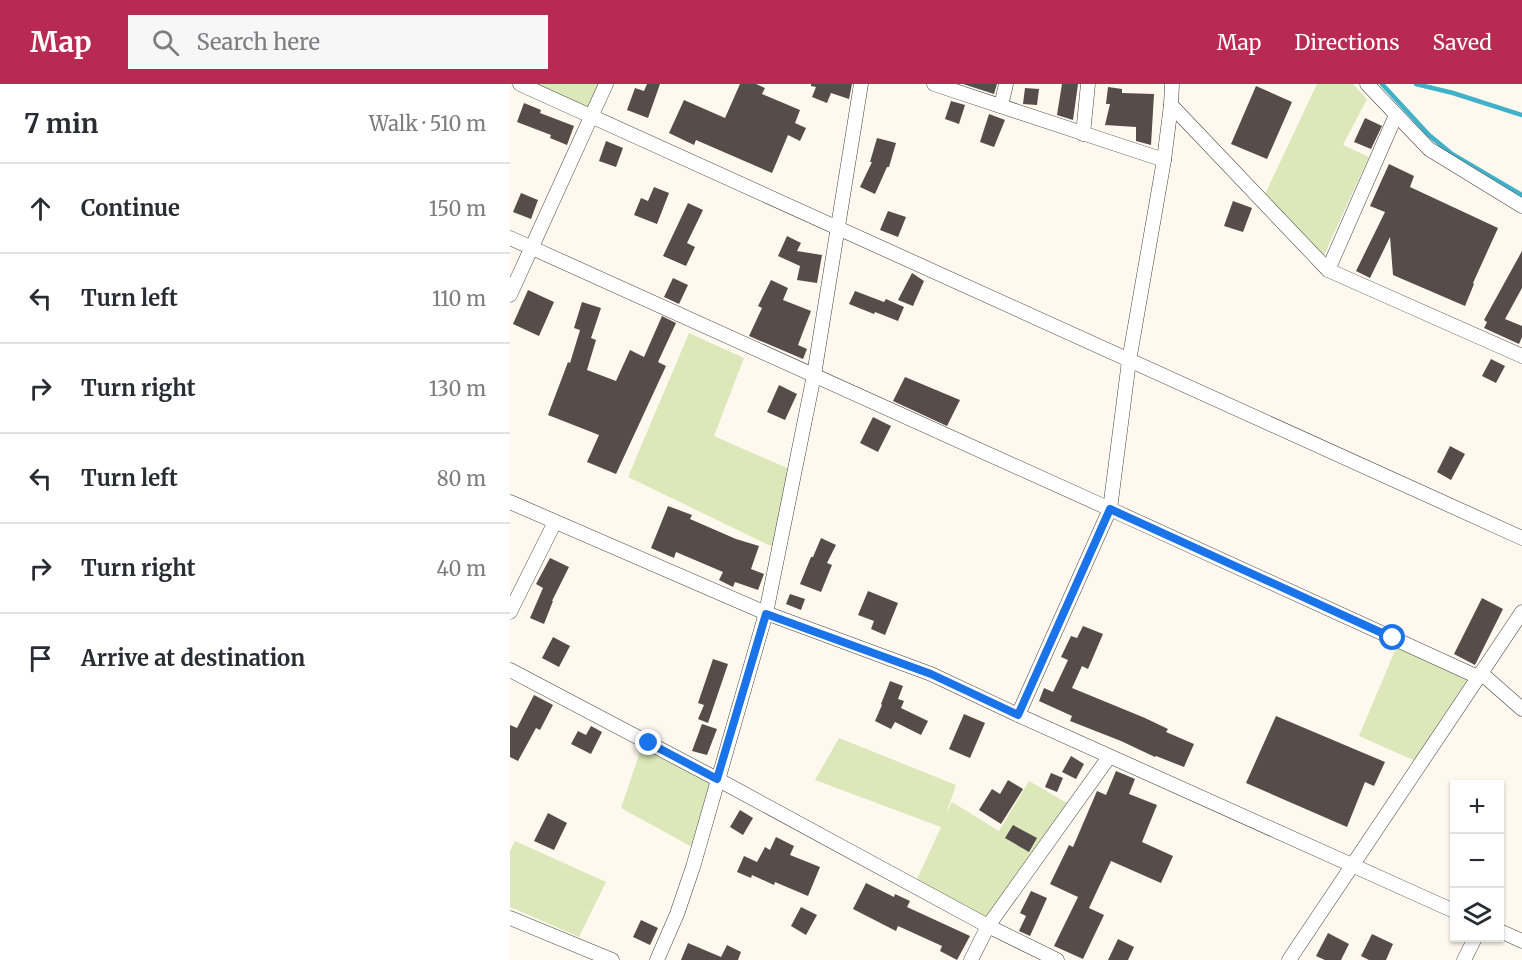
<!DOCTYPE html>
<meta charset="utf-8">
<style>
:root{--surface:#fff;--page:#f7f7f7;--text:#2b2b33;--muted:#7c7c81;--line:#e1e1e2;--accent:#b92a52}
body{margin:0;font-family:Merriweather,serif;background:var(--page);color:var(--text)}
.controls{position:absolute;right:18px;bottom:18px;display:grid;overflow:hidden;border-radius:0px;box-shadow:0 2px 4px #0004}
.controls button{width:54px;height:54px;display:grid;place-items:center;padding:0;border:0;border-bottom:2px solid var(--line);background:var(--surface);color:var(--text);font:30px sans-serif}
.stop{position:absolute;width:18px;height:18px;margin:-14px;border:4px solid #1a73e8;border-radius:50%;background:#fff}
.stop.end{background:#1a73e8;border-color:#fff;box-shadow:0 2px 6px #0008}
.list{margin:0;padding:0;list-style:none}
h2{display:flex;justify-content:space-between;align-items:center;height:78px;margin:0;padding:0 24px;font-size:26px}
h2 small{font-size:20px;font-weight:400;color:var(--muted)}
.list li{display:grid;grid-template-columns:39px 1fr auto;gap:18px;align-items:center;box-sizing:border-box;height:90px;padding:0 24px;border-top:2px solid var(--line)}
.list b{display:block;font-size:22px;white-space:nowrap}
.list em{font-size:20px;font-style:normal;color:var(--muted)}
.icon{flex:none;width:33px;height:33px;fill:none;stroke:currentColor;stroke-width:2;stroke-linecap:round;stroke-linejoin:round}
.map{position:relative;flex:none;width:1012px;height:876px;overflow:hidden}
header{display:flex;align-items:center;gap:36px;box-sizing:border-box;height:84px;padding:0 30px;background:var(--accent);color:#fff}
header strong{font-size:28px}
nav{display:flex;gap:33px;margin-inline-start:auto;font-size:21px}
.search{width:420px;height:54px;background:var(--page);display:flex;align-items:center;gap:15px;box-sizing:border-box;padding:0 21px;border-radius:0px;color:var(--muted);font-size:22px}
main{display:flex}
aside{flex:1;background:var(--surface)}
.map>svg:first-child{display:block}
.green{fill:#dce8ba}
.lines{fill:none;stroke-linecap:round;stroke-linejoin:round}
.stream{stroke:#3fb1c8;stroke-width:4.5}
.building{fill:#564c4a}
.minor-casing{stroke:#414141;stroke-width:15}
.minor{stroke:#fff;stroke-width:14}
.route{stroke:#1a73e8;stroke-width:8}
</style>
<header>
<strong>Map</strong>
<div class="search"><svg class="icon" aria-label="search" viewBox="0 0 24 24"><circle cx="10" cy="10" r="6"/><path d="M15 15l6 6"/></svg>Search here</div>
<nav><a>Map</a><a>Directions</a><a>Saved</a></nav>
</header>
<main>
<aside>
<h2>7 min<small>Walk · 510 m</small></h2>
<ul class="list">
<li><svg class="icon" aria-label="ahead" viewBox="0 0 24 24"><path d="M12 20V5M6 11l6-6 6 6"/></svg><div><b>Continue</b></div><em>150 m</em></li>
<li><svg class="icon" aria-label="left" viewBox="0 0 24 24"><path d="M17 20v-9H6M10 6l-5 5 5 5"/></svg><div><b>Turn left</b></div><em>110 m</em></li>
<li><svg class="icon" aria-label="right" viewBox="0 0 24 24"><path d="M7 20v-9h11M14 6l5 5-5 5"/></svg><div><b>Turn right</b></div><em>130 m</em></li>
<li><svg class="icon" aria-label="left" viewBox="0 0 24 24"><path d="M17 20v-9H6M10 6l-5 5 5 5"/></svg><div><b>Turn left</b></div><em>80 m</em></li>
<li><svg class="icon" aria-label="right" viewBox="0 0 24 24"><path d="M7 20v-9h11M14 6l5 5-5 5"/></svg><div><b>Turn right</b></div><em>40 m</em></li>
<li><svg class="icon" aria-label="arrive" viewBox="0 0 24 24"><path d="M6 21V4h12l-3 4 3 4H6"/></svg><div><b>Arrive at destination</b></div></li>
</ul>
</aside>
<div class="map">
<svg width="1012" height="876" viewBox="0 0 1012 876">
<rect width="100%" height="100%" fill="#fef8ef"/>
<g class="green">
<path d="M 10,0 L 90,0 L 74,29 Z"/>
<path d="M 807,0 L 843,0 L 857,15 L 833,61 L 859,73 L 814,171 L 755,110 Z"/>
<path d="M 179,249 L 234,274 L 204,352 L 284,387 L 269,466 L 118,393 Z"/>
<path d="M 889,557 L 968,593 L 910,679 L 849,652 Z"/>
<path d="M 329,654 L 446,701 L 436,730 L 442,718 L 489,747 L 519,697 L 564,723 L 478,842 L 404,802 L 431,743 L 305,696 Z"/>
<path d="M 131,665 L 207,695 L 182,763 L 111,724 Z"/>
<path d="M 5,757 L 96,798 L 69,853 L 0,823 L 0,767 Z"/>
</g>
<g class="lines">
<g class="stream">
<path d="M 872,0 L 919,51 L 942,70 L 1012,111"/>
<path d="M 906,0 L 943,9 L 1012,31"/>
</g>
</g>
<g class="building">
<path d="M 137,0 L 150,0 L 138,34 L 117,26 L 125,4 L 134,7 Z"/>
<path d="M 230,0 L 246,0 L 255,4 L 252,10 L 290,26 L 285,39 L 296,44 L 290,57 L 278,51 L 262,89 L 186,56 L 184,61 L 159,49 L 174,16 L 215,34 Z"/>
<path d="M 301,0 L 342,0 L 339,15 L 321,9 L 317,19 L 302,13 L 306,3 L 301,2 Z"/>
<path d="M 453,0 L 487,0 L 484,10 Z"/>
<path d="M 552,0 L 568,0 L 563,36 L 547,31 Z"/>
<path d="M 746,2 L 782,18 L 757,75 L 721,60 Z"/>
<path d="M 598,3 L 612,5 L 612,9 L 644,10 L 641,61 L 626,57 L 626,43 L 595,41 L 600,20 L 596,20 Z"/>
<path d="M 515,4 L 529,5 L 527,21 L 513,20 Z"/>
<path d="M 441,17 L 455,21 L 449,40 L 435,35 Z"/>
<path d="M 14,19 L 31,26 L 30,29 L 64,42 L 57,61 L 40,54 L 41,51 L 7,38 Z"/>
<path d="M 479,30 L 495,36 L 484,63 L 470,58 Z"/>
<path d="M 855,34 L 872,42 L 861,65 L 844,58 Z"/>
<path d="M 367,54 L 386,59 L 379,83 L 377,83 L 365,110 L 350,103 L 362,78 L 360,78 Z"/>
<path d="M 96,57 L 113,64 L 106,83 L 89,77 Z"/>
<path d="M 879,80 L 904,92 L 900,103 L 988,144 L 963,199 L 964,200 L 955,222 L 883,191 L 880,153 L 860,194 L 846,187 L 875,128 L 860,122 Z"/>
<path d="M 144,103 L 159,109 L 147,140 L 124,131 L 131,114 L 138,117 Z"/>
<path d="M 11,109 L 28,116 L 21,135 L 3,128 Z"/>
<path d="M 723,117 L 742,124 L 733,148 L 714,142 Z"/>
<path d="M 178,119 L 193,126 L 177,159 L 185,163 L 176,182 L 153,172 Z"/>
<path d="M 378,127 L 396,133 L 388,153 L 370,146 Z"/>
<path d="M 277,152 L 291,159 L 287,167 L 312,171 L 307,199 L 287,196 L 290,182 L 268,172 Z"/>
<path d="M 1012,167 L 1012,204 L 995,235 L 1012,242 L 1012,253 L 1009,260 L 974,244 L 977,238 L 974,236 Z"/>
<path d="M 402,189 L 414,197 L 403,222 L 388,216 Z"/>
<path d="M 163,194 L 178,201 L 169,220 L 154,213 Z"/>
<path d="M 261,196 L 278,204 L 273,216 L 301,227 L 288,261 L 297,265 L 293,275 L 239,252 L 252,224 L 248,222 Z"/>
<path d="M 18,206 L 44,218 L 29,252 L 3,240 Z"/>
<path d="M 345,207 L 374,218 L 376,215 L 394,223 L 388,237 L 365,228 L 364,230 L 339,220 Z"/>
<path d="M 72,218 L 91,224 L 81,254 L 86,256 L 77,286 L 106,297 L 120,266 L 134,273 L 152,232 L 166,239 L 148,278 L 156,282 L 106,390 L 77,378 L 89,351 L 38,331 L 58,278 L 60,279 L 70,246 L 64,244 Z"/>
<path d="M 981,275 L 995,282 L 986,299 L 972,292 Z"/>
<path d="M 395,293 L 450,316 L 437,342 L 383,317 Z"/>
<path d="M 269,301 L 287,310 L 275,336 L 257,328 Z"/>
<path d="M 363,333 L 381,342 L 368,368 L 350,359 Z"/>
<path d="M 940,362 L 955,370 L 941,396 L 927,388 Z"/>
<path d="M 158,422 L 182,431 L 180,435 L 226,455 L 249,462 L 241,485 L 254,490 L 248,506 L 225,498 L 223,503 L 209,496 L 213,488 L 166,468 L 164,474 L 141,464 Z"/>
<path d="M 311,454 L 326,461 L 317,479 L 322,481 L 311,508 L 290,500 L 301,473 L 303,473 Z"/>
<path d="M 40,474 L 59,483 L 42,517 L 43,517 L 34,540 L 20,534 L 33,504 L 26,500 Z"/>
<path d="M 358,507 L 388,519 L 375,551 L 361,545 L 364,537 L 348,531 Z"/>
<path d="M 280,510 L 295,515 L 291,526 L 276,520 Z"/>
<path d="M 972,514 L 993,525 L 965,581 L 944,570 Z"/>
<path d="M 573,542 L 593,550 L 578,585 L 572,582 L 562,604 L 635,634 L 658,645 L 656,648 L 684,660 L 674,683 L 646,672 L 645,673 L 611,657 L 560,637 L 562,632 L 529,617 L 534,604 L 543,608 L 558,576 L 551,573 L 561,552 L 567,554 Z"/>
<path d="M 43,553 L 60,562 L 49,583 L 32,574 Z"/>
<path d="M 203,575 L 218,580 L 198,639 L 188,635 L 194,621 L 188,619 Z"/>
<path d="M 380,597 L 393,602 L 388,615 L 394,617 L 391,624 L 418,637 L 411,651 L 385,638 L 381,645 L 365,637 L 372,621 L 371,620 Z"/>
<path d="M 24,611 L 43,621 L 30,646 L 26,644 L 8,677 L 0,673 L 0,641 L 7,644 Z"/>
<path d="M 454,630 L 475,639 L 460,674 L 439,665 Z"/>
<path d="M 766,632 L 875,678 L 864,702 L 855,698 L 837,743 L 736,699 Z"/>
<path d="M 192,640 L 207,645 L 197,671 L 182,667 Z"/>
<path d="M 81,642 L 92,648 L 81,670 L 61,660 L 68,647 L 76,651 Z"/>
<path d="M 561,672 L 574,680 L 566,695 L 552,688 Z"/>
<path d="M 606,687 L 625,695 L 619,710 L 647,721 L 632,758 L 663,772 L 651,799 L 601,777 L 579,824 L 594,831 L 573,875 L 544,862 L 568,813 L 540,800 L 559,761 L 563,763 L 587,707 L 596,711 Z"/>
<path d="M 541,689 L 553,694 L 547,708 L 535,703 Z"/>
<path d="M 498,696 L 513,705 L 491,740 L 469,726 L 482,705 L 490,710 Z"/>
<path d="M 230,726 L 243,734 L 233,751 L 220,743 Z"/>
<path d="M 38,729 L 57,739 L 44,766 L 24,757 Z"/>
<path d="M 503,741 L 527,754 L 519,768 L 495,754 Z"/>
<path d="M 266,753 L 284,762 L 280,771 L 310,783 L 298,812 L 265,798 L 264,801 L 242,791 L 241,794 L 227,788 L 234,772 L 247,778 L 255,763 L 260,766 Z"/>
<path d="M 356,799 L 384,813 L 385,810 L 400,817 L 397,823 L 460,852 L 447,876 L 430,867 L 432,862 L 388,842 L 386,847 L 343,825 Z"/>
<path d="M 521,807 L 537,814 L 520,852 L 509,847 L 516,832 L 510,829 Z"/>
<path d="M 291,823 L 307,831 L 296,851 L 281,842 Z"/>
<path d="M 131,836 L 148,844 L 140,861 L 123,853 Z"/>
<path d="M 818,849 L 839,860 L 831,876 L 815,876 L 806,872 Z"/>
<path d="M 862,850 L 883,860 L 876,876 L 859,876 L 851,872 Z"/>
<path d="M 608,855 L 624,863 L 618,876 L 598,876 Z"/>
<path d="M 178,859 L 211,873 L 217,861 L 231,868 L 228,876 L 171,876 Z"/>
</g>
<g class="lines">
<defs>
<g id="minor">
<path d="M 10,0 L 1012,454"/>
<path d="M 424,0 L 654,76"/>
<path d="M 857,0 L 919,65 L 1012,122"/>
<path d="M 661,21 L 818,186 L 1012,272"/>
<path d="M 491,22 L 496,0"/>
<path d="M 573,50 L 578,0"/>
<path d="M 0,154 L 600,425 L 968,593"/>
<path d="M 818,186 L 886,31"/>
<path d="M 0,211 L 96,0"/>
<path d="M 0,418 L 256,529 L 421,590 L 508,631 L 944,827"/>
<path d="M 0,528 L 45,438"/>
<path d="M 0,586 L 207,695 L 478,842 L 547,876"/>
<path d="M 971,589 L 1012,625"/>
<path d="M 508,631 L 600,425 L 619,277 L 654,76 L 661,21 L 662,0"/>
<path d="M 0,834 L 102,876"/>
<path d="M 990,847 L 1012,857"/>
<path d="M 147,876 L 167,830 L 183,783 L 256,529 L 304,291 L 351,0"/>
<path d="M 461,876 L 478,842 L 599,673"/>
<path d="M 779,876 L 1012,528"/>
<path d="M 954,876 L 965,854"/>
</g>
</defs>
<use href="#minor" class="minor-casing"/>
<use href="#minor" class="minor"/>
</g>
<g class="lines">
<path class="route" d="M 139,659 L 207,695 L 256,530 L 421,590 L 508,631 L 600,425 L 883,554"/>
</g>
</svg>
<div class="controls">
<button>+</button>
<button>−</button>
<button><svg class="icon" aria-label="layers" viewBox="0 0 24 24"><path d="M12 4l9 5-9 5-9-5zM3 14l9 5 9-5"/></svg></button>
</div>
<div class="stop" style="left:883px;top:554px"></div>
<div class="stop end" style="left:139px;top:659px"></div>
</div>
</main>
